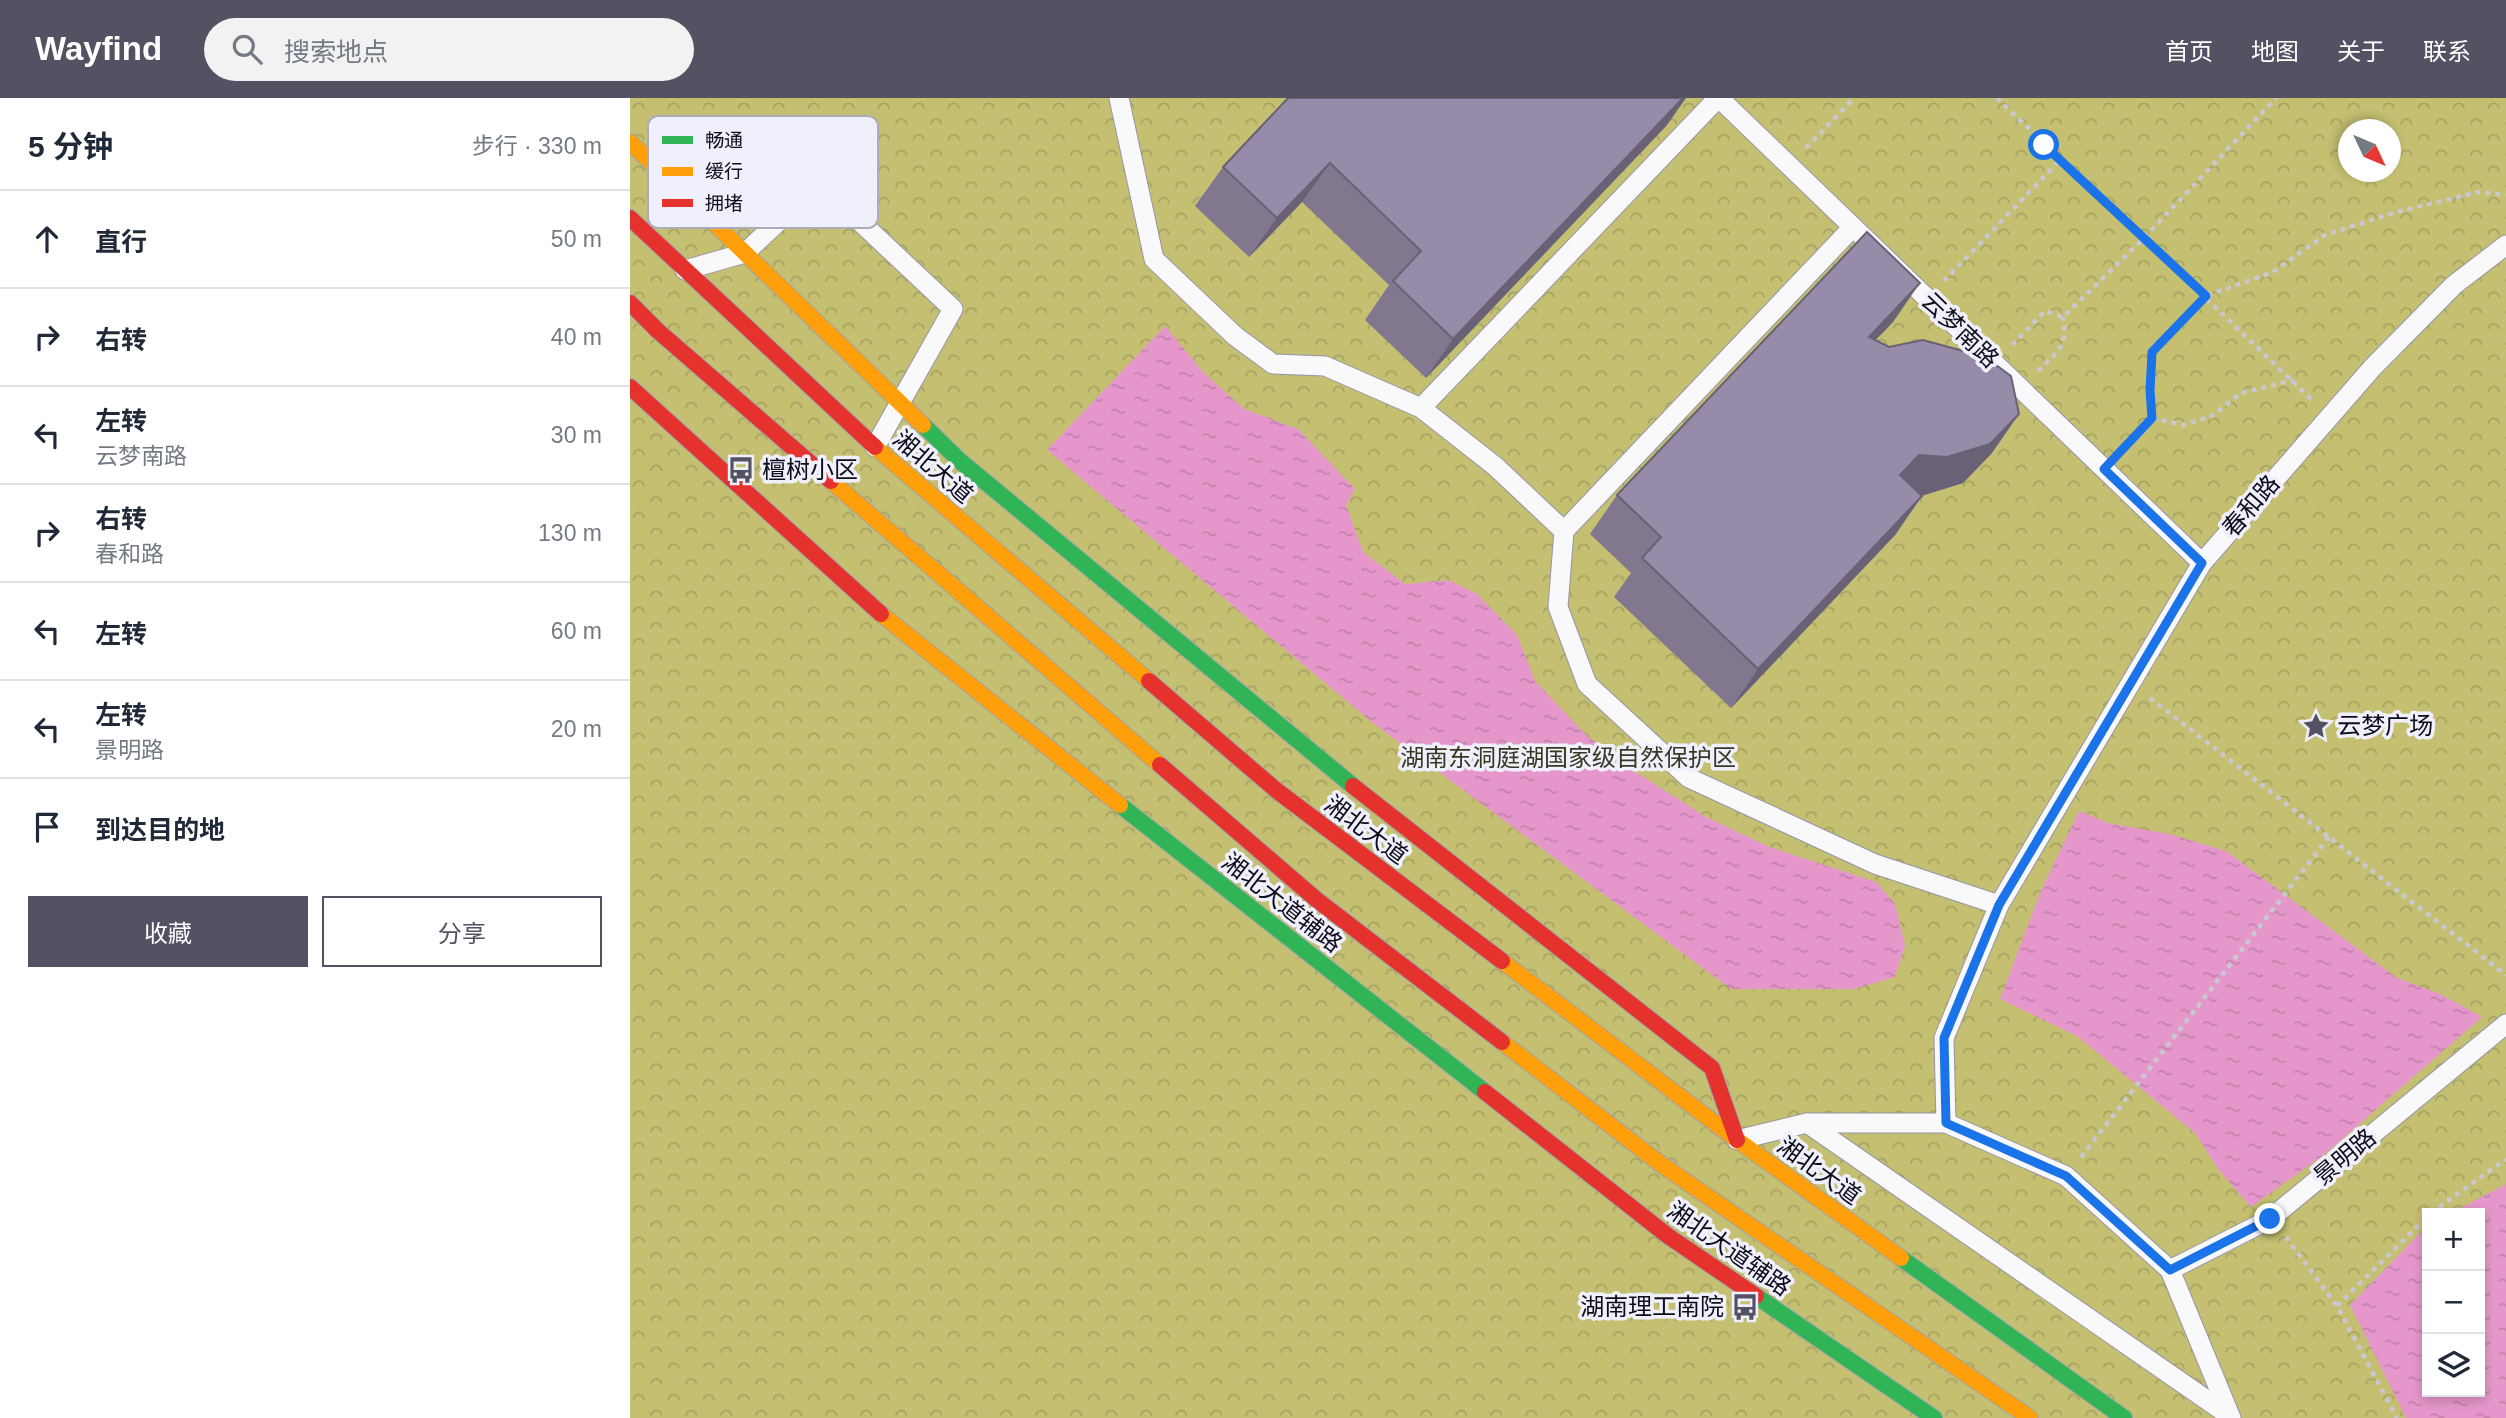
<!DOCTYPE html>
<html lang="zh">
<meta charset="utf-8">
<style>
:root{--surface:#fff;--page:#f2f2f3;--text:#1f2937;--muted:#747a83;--line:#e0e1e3;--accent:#535263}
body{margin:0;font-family:Helvetica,"Noto Sans SC",sans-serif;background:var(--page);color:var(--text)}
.controls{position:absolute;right:21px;bottom:21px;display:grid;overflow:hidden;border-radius:0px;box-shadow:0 4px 10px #0003}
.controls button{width:63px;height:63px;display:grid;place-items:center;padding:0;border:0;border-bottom:2px solid var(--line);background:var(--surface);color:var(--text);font:35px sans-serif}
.compass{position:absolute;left:1708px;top:21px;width:63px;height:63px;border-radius:50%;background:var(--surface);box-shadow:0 4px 10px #0003;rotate:134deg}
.stop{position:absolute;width:21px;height:21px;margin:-16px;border:5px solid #1a73e8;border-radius:50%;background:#fff}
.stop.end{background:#1a73e8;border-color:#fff;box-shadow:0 2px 7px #0008}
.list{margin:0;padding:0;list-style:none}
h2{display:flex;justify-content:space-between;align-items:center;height:91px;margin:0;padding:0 28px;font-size:30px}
h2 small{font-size:23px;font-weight:400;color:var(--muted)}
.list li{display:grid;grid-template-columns:46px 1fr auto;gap:21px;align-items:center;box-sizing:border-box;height:98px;padding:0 28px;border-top:2px solid var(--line)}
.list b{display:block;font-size:26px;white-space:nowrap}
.list p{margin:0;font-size:23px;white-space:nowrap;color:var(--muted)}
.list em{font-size:23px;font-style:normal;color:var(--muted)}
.actions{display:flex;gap:14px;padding:21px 28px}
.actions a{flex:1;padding:16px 0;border:2px solid var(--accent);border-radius:0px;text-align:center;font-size:24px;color:var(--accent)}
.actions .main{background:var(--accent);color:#fff}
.icon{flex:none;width:38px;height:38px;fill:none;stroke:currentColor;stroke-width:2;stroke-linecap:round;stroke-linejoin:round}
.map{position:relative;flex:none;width:1876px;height:1320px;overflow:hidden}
header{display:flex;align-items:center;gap:42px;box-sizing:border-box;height:98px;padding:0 35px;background:var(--accent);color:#fff}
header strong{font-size:33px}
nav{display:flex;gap:38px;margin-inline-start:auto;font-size:24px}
.search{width:490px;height:63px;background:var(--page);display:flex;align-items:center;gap:18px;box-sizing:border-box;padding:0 24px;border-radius:38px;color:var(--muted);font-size:26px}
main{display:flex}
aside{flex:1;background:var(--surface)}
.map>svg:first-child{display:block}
.park{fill:url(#park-crowns);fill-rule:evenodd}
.water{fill:url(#water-ripples)}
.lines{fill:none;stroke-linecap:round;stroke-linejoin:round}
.lane-casing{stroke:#9695a6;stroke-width:21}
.fast-casing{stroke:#9da7ae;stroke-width:18}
.slow-casing{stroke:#9da7ae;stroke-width:18}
.jam-casing{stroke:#9da7ae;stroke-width:18}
.path{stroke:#c8c8ce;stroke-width:4.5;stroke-dasharray:5 5;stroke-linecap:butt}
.lane{stroke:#f9f9fc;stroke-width:19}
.fast{stroke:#30b455;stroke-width:16}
.slow{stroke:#ff9f0a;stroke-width:16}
.jam{stroke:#e5322d;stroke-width:16}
.wall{fill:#817890}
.shaded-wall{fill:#696176}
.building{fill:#968ba8;stroke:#696176;stroke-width:2}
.route{stroke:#1a73e8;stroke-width:9}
.labels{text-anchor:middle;stroke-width:7;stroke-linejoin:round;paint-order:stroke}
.street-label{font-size:24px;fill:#0d0c19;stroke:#f0f0fd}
.poi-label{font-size:24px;fill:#0d0c19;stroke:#f0f0fd;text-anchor:start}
.park-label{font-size:24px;fill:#383720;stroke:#f0f0fd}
.key{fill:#f0f0fd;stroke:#acacb9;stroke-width:2}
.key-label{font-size:19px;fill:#0d0c19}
</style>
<header>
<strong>Wayfind</strong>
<div class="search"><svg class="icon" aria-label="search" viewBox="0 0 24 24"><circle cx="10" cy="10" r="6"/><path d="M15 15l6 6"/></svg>搜索地点</div>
<nav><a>首页</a><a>地图</a><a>关于</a><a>联系</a></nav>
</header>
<main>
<aside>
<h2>5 分钟<small>步行 · 330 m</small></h2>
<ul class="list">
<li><svg class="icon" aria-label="ahead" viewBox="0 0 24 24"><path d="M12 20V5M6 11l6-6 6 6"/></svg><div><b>直行</b></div><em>50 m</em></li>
<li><svg class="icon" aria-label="right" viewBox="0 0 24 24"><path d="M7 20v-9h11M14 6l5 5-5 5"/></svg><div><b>右转</b></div><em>40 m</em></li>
<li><svg class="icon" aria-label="left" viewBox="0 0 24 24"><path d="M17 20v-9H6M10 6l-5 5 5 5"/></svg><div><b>左转</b><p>云梦南路</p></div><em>30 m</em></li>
<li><svg class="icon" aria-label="right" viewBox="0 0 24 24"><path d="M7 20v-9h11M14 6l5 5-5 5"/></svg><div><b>右转</b><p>春和路</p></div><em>130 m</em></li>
<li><svg class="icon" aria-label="left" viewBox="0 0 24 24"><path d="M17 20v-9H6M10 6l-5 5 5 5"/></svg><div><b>左转</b></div><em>60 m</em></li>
<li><svg class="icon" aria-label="left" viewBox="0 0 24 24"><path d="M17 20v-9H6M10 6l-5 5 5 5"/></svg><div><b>左转</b><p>景明路</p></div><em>20 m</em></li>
<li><svg class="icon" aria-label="arrive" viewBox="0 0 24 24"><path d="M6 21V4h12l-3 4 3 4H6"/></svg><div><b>到达目的地</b></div></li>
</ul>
<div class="actions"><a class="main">收藏</a><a>分享</a></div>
</aside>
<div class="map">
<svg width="1876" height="1320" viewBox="0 0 1876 1320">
<defs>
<pattern id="park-crowns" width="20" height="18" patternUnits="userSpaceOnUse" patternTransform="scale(1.75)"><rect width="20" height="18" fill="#c4bf71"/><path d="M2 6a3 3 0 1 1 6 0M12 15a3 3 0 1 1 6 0" fill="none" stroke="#a7a361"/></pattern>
<pattern id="water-ripples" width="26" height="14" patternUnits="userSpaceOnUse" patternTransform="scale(1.75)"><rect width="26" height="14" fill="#e597cb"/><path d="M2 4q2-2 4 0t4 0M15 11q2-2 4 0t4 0" fill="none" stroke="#c381ae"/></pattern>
</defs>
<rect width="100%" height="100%" fill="#d6d5ec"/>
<path class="park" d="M 0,0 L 1876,0 L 1876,1320 L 0,1320 ZM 1718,32 L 1760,32 L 1760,74 L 1718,74 ZM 1797,1115 L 1850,1115 L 1850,1294 L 1797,1294 Z"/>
<g class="water">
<path d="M 535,228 L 573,274 L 614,311 L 668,331 L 725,391 L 716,407 L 733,454 L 775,486 L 819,482 L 847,496 L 887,537 L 905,583 L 956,637 L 1004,673 L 1076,719 L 1137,748 L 1246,784 L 1265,806 L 1275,847 L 1265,879 L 1224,891 L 1101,891 L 743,625 L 417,352 Z"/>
<path d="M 1449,713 L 1478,725 L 1539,736 L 1596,753 L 1767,880 L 1810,896 L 1852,919 L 1695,1056 L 1621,1109 L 1588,1071 L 1565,1035 L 1447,938 L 1370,901 L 1410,795 Z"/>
<path d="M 1876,1086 L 1876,1320 L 1776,1320 L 1720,1207 L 1797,1128 L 1797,1294 L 1850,1294 L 1850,1115 L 1821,1115 Z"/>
</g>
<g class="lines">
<defs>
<g id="lane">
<path d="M 489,0 L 524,161 L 605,238 L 643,266 L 695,268 L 791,310 L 865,368 L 934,433 L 928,509 L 957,586 L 1059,680 L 1245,766 L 1369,807"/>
<path d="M 1089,0 L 1572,465"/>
<path d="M 55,172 L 115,155 L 189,85 L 323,211 L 245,349"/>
<path d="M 791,310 L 1088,0"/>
<path d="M 934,433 L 1223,129"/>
<path d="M 1177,1025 L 1600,1318"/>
<path d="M 1316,1025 L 1314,940 L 1369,807 L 1572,465 L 1743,269 L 1824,187 L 1876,147"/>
<path d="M 1107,1042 L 1177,1025 L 1316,1025 L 1436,1078 L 1540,1172 L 1601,1320"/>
<path d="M 1540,1172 L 1640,1121 L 1876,926"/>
</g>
<g id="fast">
<path d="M 293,327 L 330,363 L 723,688"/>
<path d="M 490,707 L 855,994"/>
<path d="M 1271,1160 L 1494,1320"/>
<path d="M 1126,1198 L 1304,1320"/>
</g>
<g id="slow">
<path d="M 0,44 L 293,327"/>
<path d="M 245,349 L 519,583"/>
<path d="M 201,383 L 530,667"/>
<path d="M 251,516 L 490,707"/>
<path d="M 872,863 L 1107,1042 L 1271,1160"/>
<path d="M 872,944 L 1032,1067 L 1400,1320"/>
</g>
<g id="jam">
<path d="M 0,120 L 245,349"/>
<path d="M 0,205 L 28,233 L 201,383"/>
<path d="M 0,289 L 251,516"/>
<path d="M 519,583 L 646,692 L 872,863"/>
<path d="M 530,667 L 687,802 L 872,944"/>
<path d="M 723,688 L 1082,970 L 1107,1042"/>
<path d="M 855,994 L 1038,1138 L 1126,1198"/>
</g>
</defs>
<use href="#lane" class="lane-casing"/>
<use href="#fast" class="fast-casing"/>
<use href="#slow" class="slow-casing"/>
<use href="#jam" class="jam-casing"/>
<g class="path">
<path d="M 1367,0 L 1682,302"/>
<path d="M 1176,50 L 1224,0"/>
<path d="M 1314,183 L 1430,62"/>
<path d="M 1382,247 L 1415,213 L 1433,219 L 1514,140 L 1646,0"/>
<path d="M 1408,273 C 1428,253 1438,249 1433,219"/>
<path d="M 1522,320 L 1554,327 L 1582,318 L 1611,295 L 1663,282"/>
<path d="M 1491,352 L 1522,320 L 1519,293 L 1522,254 L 1576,198 L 1643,174 L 1695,137 L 1766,114 L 1849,94 L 1876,97"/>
<path d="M 1520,600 L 1876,877"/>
<path d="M 1451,1059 L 1699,739"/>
<path d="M 1801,1115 L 1876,1061"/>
<path d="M 1656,1139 L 1707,1208 L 1767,1320"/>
<path d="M 1707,1208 L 1797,1119"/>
</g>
<use href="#lane" class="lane"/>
<use href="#fast" class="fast"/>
<use href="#slow" class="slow"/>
<use href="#jam" class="jam"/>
</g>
<g class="wall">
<path d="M 1037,27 L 796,280 L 735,222 L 759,187 L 672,104 L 619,159 L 565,108 L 593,69 Z"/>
<path d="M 1263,224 L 1245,242 L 1362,355 L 1333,385 L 1292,398 L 1265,437 L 1101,610 L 984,499 L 1001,475 L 960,436 L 987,397 Z"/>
</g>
<g class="shaded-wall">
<path d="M 1053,0 L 1056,0 L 1037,27 L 796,280 L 823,241 Z"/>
<path d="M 700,65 L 672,104 L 619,159 L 647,120 Z"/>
<path d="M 1290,185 L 1263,224 L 1211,278 L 1239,239 Z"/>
<path d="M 1389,316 L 1362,355 L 1333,385 L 1290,398 L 1270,377 L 1289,357 Z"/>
<path d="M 1292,398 L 1265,437 L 1101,610 L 1128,571 Z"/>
</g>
<g class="building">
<path d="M 658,0 L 1053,0 L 823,241 L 763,183 L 791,153 L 700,65 L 647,120 L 593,69 Z"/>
<path d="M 1237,134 L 1290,185 L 1239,239 L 1259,249 L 1293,242 L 1355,259 L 1381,278 L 1389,316 L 1360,346 L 1317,359 L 1289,357 L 1270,377 L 1292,398 L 1128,571 L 1012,460 L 1031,439 L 987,397 Z"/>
</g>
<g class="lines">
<path class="route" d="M 1414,47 L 1576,198 L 1522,254 L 1520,293 L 1522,320 L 1474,371 L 1572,465 L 1369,807 L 1314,940 L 1316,1025 L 1436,1078 L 1540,1172 L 1640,1121"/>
</g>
<defs>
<symbol id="bus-bare" viewBox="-9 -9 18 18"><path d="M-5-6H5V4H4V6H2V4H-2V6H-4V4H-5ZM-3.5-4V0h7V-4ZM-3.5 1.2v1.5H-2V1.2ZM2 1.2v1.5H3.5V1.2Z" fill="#535263" stroke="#f0f0fd" stroke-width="2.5" paint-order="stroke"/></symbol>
<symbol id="sight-bare" viewBox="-9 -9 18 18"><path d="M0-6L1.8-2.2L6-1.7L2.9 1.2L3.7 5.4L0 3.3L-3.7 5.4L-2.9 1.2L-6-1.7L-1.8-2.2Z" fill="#535263" stroke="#f0f0fd" stroke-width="2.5" paint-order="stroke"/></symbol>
</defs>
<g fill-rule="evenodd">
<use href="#bus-bare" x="92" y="353" width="38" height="38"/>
<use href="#sight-bare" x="1667" y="609" width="38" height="38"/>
<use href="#bus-bare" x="1096" y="1190" width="38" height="38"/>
</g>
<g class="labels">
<g class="street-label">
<text transform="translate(1330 232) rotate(44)" y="8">云梦南路</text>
<text transform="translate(303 369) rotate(41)" y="8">湘北大道</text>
<text transform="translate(1621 408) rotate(-49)" y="8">春和路</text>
<text transform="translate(736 732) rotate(37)" y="8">湘北大道</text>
<text transform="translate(652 805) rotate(38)" y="8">湘北大道辅路</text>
<text transform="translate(1715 1059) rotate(-40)" y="8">景明路</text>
<text transform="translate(1189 1073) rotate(36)" y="8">湘北大道</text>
<text transform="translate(1099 1151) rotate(35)" y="8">湘北大道辅路</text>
</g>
<g class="poi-label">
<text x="132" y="380">檀树小区</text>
<text x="1707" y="636">云梦广场</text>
<text x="1094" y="1217" text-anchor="end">湖南理工南院</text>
</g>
<g class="park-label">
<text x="938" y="668">湖南东洞庭湖国家级自然保护区</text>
</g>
</g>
<rect x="18" y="18" width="230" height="112" rx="10" class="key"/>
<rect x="32" y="38" width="31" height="8" fill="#30b455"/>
<rect x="32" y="69" width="31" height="9" fill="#ff9f0a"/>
<rect x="32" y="101" width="31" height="8" fill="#e5322d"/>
<g class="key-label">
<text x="75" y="49">畅通</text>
<text x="75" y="80">缓行</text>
<text x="75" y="112">拥堵</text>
</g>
</svg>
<div class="controls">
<button>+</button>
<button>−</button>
<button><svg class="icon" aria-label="layers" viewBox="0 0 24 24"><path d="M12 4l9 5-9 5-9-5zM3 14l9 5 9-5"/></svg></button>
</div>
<svg class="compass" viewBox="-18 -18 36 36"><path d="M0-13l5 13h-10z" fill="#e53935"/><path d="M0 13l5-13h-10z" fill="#747a83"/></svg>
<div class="stop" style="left:1414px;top:47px"></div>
<div class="stop end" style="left:1640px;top:1121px"></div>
</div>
</main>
